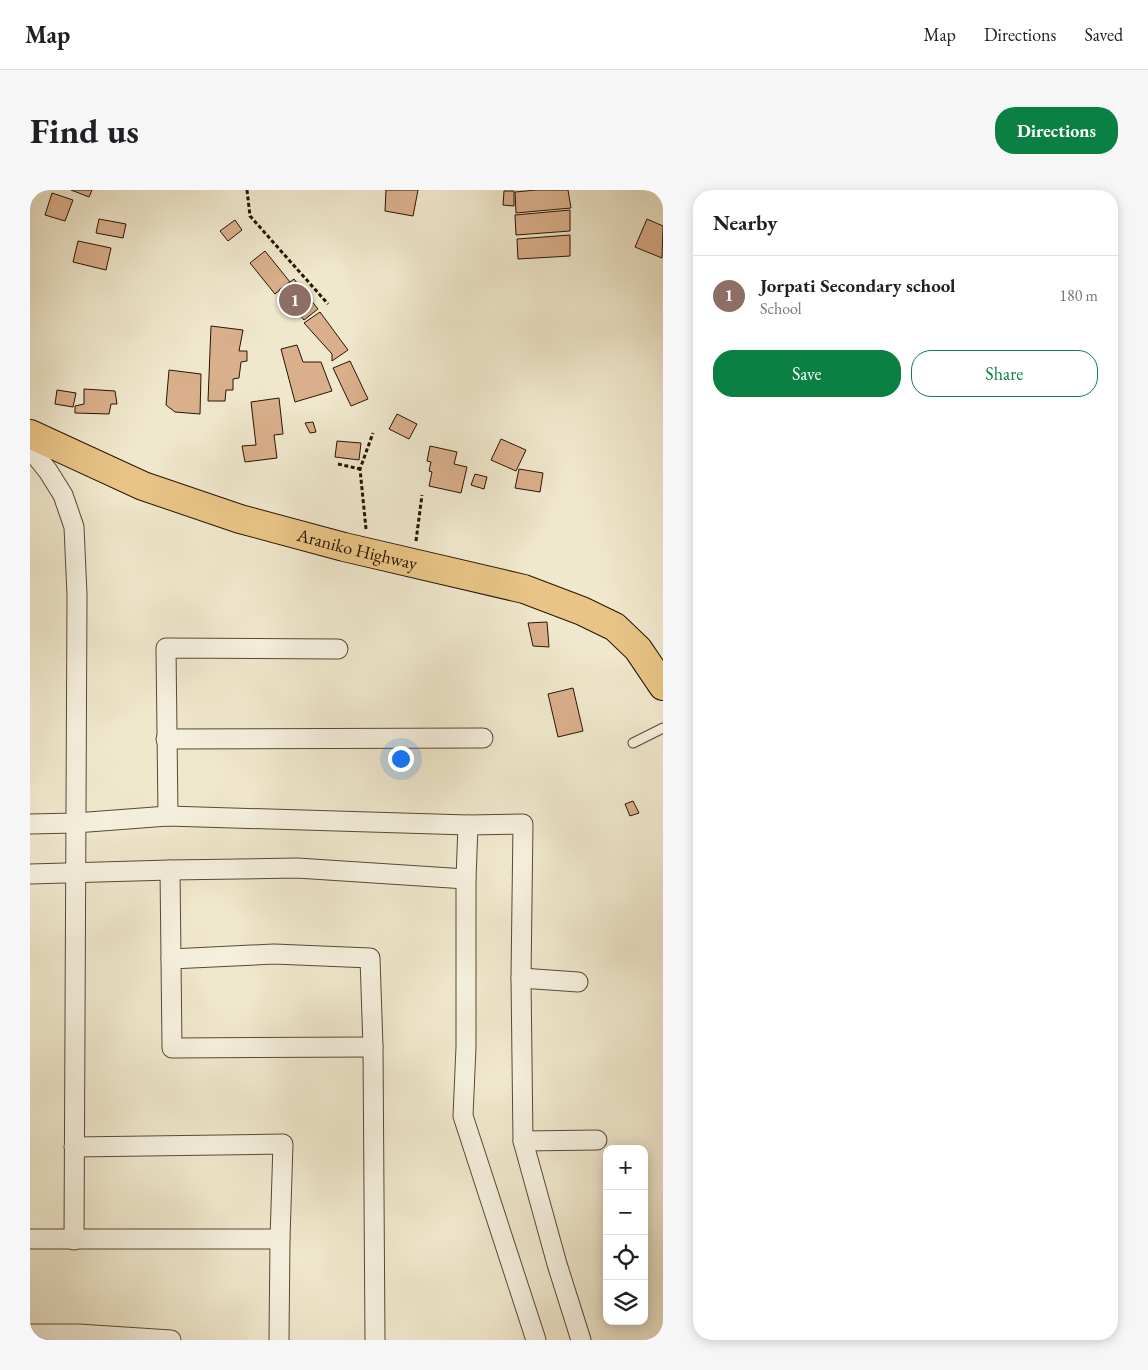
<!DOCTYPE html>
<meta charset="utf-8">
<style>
:root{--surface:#fff;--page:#f6f6f6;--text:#202124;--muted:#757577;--line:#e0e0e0;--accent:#0b8043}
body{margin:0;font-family:"EB Garamond",serif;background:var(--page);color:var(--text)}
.controls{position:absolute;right:15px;bottom:15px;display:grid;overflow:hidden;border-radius:10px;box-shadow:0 2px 12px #0003}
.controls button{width:45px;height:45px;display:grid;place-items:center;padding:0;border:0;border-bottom:1px solid var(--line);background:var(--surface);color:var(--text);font:25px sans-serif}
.you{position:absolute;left:370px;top:568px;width:18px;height:18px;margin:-12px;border:4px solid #fff;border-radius:50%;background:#1a73e8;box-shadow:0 0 0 8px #1a73e833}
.badge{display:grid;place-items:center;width:32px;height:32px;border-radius:50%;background:var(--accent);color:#fff;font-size:16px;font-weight:700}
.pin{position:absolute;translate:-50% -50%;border:2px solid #fff;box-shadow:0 1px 5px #0006}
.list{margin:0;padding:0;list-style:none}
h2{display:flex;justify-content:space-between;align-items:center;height:65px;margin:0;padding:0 20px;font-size:21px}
h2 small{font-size:16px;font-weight:400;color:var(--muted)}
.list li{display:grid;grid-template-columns:32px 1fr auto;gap:15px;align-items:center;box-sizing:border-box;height:80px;padding:0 20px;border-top:1px solid var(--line)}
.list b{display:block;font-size:19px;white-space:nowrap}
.list p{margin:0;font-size:16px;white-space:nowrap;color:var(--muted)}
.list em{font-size:16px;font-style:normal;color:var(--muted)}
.actions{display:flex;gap:10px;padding:15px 20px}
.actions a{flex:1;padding:11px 0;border:1px solid var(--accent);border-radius:20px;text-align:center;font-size:18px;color:var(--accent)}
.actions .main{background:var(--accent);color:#fff}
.icon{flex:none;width:28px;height:28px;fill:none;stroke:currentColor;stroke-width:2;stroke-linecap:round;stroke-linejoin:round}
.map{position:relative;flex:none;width:633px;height:1150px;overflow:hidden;border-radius:20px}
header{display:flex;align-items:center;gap:30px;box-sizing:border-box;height:70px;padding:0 25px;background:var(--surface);border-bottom:1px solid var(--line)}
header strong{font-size:24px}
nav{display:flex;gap:28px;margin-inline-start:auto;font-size:18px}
.intro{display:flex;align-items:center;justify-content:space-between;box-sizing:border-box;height:120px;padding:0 30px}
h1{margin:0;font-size:35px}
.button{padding:12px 22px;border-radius:20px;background:var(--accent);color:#fff;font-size:18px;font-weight:700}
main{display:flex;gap:30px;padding:0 30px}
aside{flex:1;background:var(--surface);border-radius:20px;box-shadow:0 2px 12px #0003}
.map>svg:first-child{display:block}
.building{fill:#dab08c;stroke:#271401}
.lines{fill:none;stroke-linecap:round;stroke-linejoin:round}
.lane-casing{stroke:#594934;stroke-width:11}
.street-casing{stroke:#594934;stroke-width:21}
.highway-casing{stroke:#271401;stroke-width:30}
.path{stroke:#271401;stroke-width:3;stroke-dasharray:4 2.5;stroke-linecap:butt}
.lane{stroke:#f5f0de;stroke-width:9}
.street{stroke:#f5f0de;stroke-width:19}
.highway{stroke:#e8c486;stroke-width:28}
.labels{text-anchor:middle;stroke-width:4.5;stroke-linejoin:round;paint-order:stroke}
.street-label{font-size:18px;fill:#271401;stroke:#f5f0de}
</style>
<header>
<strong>Map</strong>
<nav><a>Map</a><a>Directions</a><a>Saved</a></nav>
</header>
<div class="intro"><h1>Find us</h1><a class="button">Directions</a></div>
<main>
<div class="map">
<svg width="633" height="1150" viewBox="0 0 633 1150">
<rect width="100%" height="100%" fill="#f0e8cd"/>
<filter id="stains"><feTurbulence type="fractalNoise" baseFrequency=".004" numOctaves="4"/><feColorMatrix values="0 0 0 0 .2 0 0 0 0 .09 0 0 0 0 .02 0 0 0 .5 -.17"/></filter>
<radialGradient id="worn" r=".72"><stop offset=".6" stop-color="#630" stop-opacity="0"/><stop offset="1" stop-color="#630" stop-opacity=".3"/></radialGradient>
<g class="building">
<path d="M 41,0 L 62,0 L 59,7 Z"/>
<path d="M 356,0 L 388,0 L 383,26 L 355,21 Z"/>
<path d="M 506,0 L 538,0 L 541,18 L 486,23 L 485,2 Z"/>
<path d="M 474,1 L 484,1 L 484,16 L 473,15 Z"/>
<path d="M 22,3 L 43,10 L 35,31 L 15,25 Z"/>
<path d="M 540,20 L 540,41 L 486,45 L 485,25 Z"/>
<path d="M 69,29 L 96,34 L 93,48 L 66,43 Z"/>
<path d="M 617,29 L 633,36 L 632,68 L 605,57 Z"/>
<path d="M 205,30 L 212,40 L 198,51 L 190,41 Z"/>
<path d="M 540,45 L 540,66 L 488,69 L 487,49 Z"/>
<path d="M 48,51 L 81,58 L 76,80 L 43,72 Z"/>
<path d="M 235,61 L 260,92 L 245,104 L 220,73 Z"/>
<path d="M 264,89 L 288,119 L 274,130 L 249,100 Z"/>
<path d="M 290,122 L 318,160 L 302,171 L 302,164 L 274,133 Z"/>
<path d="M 181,136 L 213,140 L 209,161 L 217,161 L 217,171 L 211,172 L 209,188 L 203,189 L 203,200 L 196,200 L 195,211 L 178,211 Z"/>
<path d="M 267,155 L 273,172 L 291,172 L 302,201 L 265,212 L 251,159 Z"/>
<path d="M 320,171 L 338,209 L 321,216 L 303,178 Z"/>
<path d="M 139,180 L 171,184 L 170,224 L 145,222 L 136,215 Z"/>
<path d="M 54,199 L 85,201 L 87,214 L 81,214 L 79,224 L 45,223 L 45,216 L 54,214 Z"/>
<path d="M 27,200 L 46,203 L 43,217 L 25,214 Z"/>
<path d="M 249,208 L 253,244 L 244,245 L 247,268 L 215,272 L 212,256 L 226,255 L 221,212 Z"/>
<path d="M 367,224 L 387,234 L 379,249 L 359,239 Z"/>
<path d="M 283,232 L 286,242 L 280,243 L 275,233 Z"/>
<path d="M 471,249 L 496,260 L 486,281 L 461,270 Z"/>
<path d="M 307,251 L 331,253 L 329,270 L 305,267 Z"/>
<path d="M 400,256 L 427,262 L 424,274 L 437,277 L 431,303 L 399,296 L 402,282 L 399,281 L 401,272 L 397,271 Z"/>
<path d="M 489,279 L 513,283 L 510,302 L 485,298 Z"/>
<path d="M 445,284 L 457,287 L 454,299 L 441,295 Z"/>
<path d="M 517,432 L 519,457 L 503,456 L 498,433 Z"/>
<path d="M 543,498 L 553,541 L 528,547 L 518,504 Z"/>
<path d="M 603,611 L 609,623 L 600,626 L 595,614 Z"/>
</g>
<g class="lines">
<defs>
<path id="lane" d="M 603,553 L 633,538"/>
<g id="street">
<path d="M 0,253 L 6,266 L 18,281 L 33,305 L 44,337 L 47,405 L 44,1050"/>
<path d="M 136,549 L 453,548"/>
<path d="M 138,626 L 136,458 L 308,459"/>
<path d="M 0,634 L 45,633 L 138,626 L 438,635 L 493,634 L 491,788 L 493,951 L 527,1074 L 551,1150"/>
<path d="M 438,635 L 436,689 L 436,857 L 433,926 L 506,1150"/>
<path d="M 140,680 L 142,858 L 343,857"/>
<path d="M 0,684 L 140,680 L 267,678 L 436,689"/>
<path d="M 141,769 L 244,764 L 340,768 L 343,857 L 345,1150"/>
<path d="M 491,788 L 548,792"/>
<path d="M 493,951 L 567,950"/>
<path d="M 44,957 L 253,954 L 250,1049 L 249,1150"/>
<path d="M 0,1049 L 250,1049"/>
<path d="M 0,1144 L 48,1144 L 141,1150"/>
</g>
<g id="highway">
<path id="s1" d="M 0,244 L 113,296 L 210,329 L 314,357 L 494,399 L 552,421 L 585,437 L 608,459 L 633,496"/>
</g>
</defs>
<use href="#lane" class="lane-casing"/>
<use href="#street" class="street-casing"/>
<use href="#highway" class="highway-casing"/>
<g class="path">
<path d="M 217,0 L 220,26 L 298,114"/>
<path d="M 308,274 L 330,279"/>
<path d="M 336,339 L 330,279 L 343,243"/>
<path d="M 386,351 L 392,305"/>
</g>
<use href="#lane" class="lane"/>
<use href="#street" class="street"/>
<use href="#highway" class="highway"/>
</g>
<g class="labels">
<g class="street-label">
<text dy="6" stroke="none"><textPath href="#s1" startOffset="348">Araniko Highway</textPath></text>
</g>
</g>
<rect width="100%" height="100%" filter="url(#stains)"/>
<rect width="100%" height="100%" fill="url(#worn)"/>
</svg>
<div class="controls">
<button>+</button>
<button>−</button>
<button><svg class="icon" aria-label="locate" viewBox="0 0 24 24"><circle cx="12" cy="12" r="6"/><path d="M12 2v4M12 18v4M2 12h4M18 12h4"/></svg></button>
<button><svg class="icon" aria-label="layers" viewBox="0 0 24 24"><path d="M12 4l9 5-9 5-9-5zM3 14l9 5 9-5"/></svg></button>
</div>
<div class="you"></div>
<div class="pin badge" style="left:265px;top:110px;background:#8d6e63">1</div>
</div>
<aside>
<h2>Nearby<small></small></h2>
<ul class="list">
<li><span class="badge" style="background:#8d6e63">1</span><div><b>Jorpati Secondary school</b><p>School</p></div><em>180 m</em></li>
</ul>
<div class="actions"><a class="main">Save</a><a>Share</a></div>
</aside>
</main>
